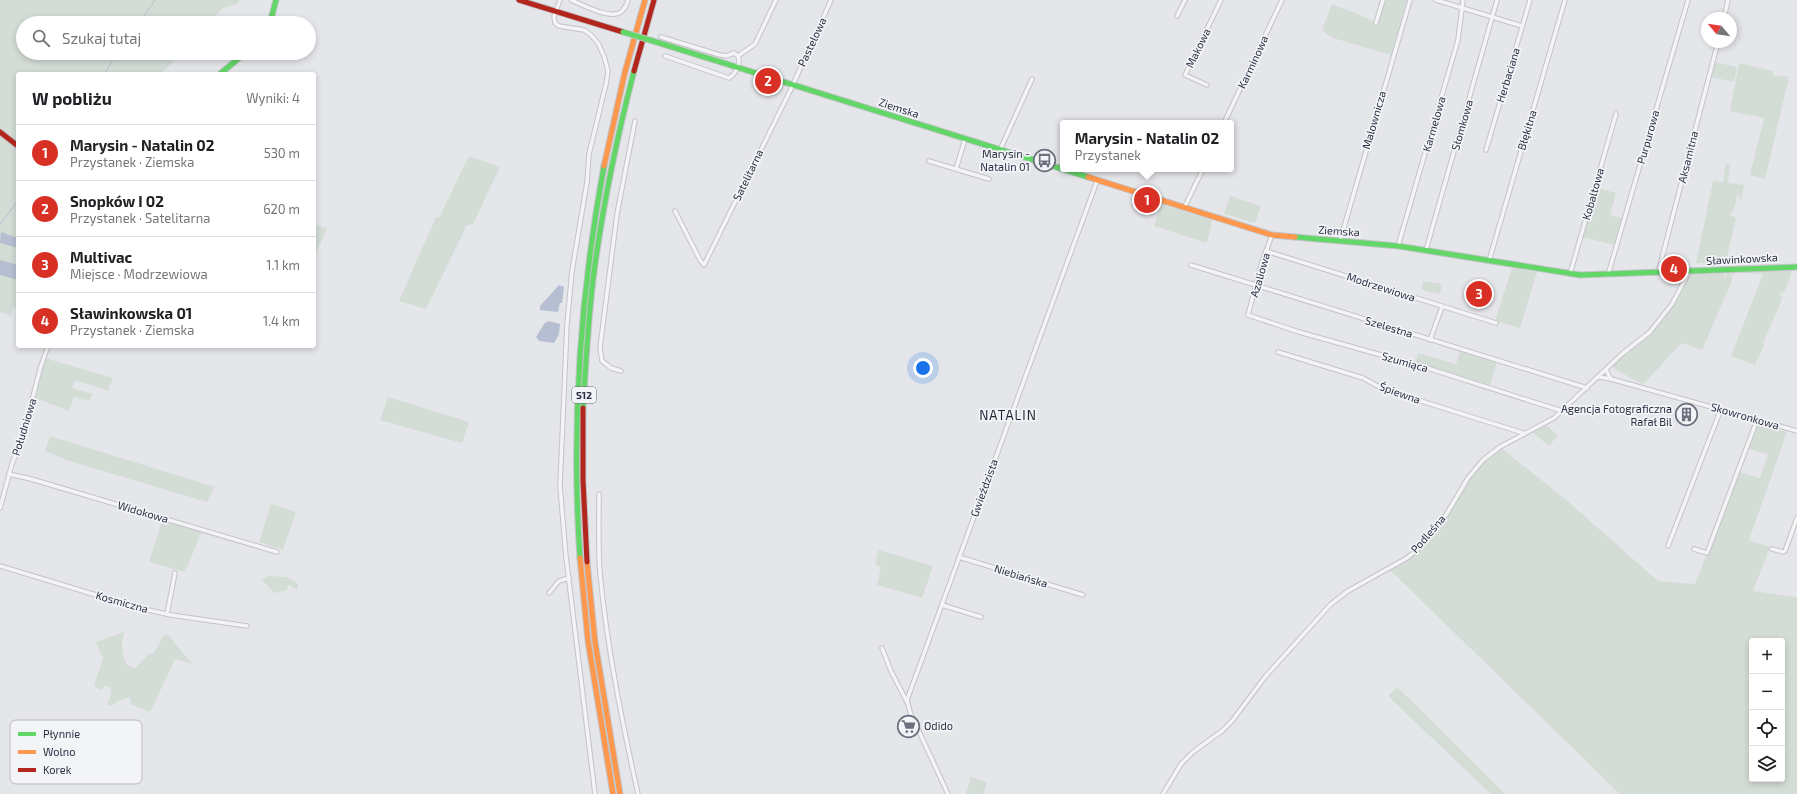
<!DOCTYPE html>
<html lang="pl">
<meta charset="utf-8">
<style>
:root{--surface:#fff;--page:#f6f6f6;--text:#202124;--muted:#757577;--line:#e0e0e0;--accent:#d93025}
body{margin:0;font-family:"Exo 2",sans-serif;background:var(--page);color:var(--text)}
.controls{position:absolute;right:12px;bottom:12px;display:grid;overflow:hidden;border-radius:4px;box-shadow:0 2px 6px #0003}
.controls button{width:36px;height:36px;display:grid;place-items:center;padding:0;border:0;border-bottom:1px solid var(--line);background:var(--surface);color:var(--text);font:20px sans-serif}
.compass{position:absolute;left:1701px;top:12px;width:36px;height:36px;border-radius:50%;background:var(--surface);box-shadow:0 2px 6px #0003;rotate:299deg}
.you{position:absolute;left:923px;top:368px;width:14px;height:14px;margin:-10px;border:3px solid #fff;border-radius:50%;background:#1a73e8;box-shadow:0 0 0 6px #1a73e833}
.badge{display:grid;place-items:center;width:26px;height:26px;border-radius:50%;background:var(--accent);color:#fff;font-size:13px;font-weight:700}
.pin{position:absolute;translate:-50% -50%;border:2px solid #fff;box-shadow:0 1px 4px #0006}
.popup{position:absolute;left:1060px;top:120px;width:174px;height:52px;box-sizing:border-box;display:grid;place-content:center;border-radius:4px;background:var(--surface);filter:drop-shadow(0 1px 3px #0005);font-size:13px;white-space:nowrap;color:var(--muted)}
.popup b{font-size:15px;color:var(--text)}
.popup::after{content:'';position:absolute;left:50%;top:100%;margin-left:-8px;border:8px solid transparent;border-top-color:var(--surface)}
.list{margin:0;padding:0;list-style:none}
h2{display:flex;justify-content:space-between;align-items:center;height:52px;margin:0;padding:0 16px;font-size:17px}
h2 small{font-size:13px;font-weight:400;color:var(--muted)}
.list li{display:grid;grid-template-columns:26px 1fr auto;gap:12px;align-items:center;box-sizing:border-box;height:56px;padding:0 16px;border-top:1px solid var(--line)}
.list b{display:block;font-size:15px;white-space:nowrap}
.list p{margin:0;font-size:13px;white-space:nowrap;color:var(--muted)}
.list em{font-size:13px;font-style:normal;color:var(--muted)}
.icon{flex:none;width:22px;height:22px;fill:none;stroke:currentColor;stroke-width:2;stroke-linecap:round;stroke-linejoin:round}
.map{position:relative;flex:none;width:1797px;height:794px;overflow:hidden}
.search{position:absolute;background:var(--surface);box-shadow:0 2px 6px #0003;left:16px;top:16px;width:300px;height:44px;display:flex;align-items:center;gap:10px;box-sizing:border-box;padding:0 14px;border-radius:22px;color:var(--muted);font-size:15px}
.panel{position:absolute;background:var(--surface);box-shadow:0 2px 6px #0003;left:16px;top:72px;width:300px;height:276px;border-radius:4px}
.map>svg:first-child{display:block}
.green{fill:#d4dcd6;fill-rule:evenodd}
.water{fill:#b6bed2}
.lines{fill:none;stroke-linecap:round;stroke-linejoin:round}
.stream{stroke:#b6bed2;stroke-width:1}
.street-casing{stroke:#c3c4c8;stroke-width:5.5}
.fast-casing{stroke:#c3c4c8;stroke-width:7}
.slow-casing{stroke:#c3c4c8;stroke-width:7}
.jam-casing{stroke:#c3c4c8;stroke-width:7}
.street{stroke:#f4f4f6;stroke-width:3.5}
.fast{stroke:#63d668;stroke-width:5}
.slow{stroke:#ff974d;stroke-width:5}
.jam{stroke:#b3261e;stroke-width:5}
.fast-bridge-casing{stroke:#c3c4c8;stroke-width:7;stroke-linecap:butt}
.fast-bridge{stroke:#63d668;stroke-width:5}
.labels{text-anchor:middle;stroke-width:3.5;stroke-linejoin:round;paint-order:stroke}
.shield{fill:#f3f4f8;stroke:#686b79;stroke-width:1}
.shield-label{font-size:10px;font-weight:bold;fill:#2d3042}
.street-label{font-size:11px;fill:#2d3042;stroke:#f3f4f8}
.poi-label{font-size:11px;fill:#2d3042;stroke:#f3f4f8;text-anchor:end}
.quarter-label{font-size:13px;letter-spacing:1px;fill:#1f2233;stroke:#f3f4f8}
.key{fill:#f3f4f8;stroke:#b8b9c1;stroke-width:1}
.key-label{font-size:11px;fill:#2d3042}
</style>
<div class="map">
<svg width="1797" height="794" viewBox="0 0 1797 794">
<rect width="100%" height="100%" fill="#e5e6ea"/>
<g class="green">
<path d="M 0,0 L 240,0 L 237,4 L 223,8 L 207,23 L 23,23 L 23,53 L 182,53 L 160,74 L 18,74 L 18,144 L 0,130 Z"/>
<path d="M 1384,0 L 1407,0 L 1391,55 L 1333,38 L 1322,30 L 1332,4 L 1355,13 L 1377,23 Z"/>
<path d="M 1714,62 L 1737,67 L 1734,82 L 1711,77 Z"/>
<path d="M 1739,63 L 1773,71 L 1773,75 L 1789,77 L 1765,179 L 1750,175 L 1764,118 L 1730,111 Z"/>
<path d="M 616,118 L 618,118 C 587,263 571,413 584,560 C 587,586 592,612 595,638 C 603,690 610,742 618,794 L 615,794 C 600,704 585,614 579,523 C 572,386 588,251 616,118 Z"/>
<path d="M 0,135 L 18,148 L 18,308 L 13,307 L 11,316 L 0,312 Z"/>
<path d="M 469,156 L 500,167 L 473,224 L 467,225 L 426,309 L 399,301 L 436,217 L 439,218 Z"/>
<path d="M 1726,164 L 1730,164 L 1728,183 L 1744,185 L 1741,200 L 1739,200 L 1740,196 L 1737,195 L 1734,211 L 1731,212 L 1730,215 L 1736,218 L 1726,262 L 1696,263 L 1713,181 L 1723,182 Z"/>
<path d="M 1598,188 L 1616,193 L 1610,215 L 1622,218 L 1615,245 L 1581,237 L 1592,199 L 1594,200 Z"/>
<path d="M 1230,196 L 1261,206 L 1255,223 L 1224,214 Z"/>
<path d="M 1161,204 L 1212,220 L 1207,243 L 1154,226 Z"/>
<path d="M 314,224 L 327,228 L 314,257 Z"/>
<path d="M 1512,268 L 1537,272 L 1520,328 L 1495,321 Z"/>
<path d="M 1793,269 L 1784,293 L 1781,292 L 1780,296 L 1783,297 L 1763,343 L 1764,346 L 1755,365 L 1731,356 L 1763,274 L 1744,273 L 1745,270 Z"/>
<path d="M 1726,272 L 1735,272 L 1734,275 L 1730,275 L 1733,278 L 1706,341 L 1705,341 L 1703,350 L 1682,343 L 1643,384 L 1634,380 L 1614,368 L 1613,366 C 1628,351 1647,340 1660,324 C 1673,309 1680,290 1692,274 L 1724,273 L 1724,276 L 1727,275 Z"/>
<path d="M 1423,281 L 1442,284 L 1440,294 L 1422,290 Z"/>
<path d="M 1460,351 L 1497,362 L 1490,385 L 1415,363 L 1418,353 L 1456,364 Z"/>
<path d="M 45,358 L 113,378 L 108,391 L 75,380 L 72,388 L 93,394 L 89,401 L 74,397 L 69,411 L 35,398 Z"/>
<path d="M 388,397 L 469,422 L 462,443 L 380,420 Z"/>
<path d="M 1758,424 L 1787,432 L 1749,540 L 1770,547 L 1753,591 L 1797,597 L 1797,794 L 1620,794 L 1390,570 C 1404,562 1416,553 1427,542 C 1449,517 1461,485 1484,461 C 1489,456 1495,452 1501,448 L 1565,499 L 1658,581 L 1695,584 L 1739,472 L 1760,478 L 1768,454 L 1748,449 ZM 1752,641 L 1782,641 L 1782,779 L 1752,779 Z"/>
<path d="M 1542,426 L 1547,426 L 1558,435 L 1549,446 L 1531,431 Z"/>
<path d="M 50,436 L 215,487 L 207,502 L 66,460 L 45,451 Z"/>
<path d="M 271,504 L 296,512 L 283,550 L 259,542 Z"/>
<path d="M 163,518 L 202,531 L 185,572 L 149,562 Z"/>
<path d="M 878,550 L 933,566 L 922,598 L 877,585 L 881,567 L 875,565 Z"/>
<path d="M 268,576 L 286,577 L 298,584 L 297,590 L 289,585 L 286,590 L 275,593 L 262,580 Z"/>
<path d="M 124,632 C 121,645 121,653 127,665 L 135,668 L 149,654 L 154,653 L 164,635 L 168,635 L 192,664 L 175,659 L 150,712 L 131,704 L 130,697 L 118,701 L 111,706 L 107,704 L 110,698 L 111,688 L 105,685 L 102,690 L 94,686 L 103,658 L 96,642 Z"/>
<path d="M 1397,687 L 1505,794 L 1491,794 L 1388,696 Z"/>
<path d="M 971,777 L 987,782 L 983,794 L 966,794 Z"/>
</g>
<g class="water">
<path d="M 1,232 L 18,238 L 18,248 L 0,243 Z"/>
<path d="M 0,260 L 18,265 L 18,280 L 0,275 Z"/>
<path d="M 559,285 L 564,287 L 562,303 L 560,303 L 558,312 L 540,310 L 540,306 Z"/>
<path d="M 548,321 L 560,324 L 559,334 L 554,343 L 539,341 L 536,337 L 544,324 Z"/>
</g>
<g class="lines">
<g class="stream">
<path d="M 139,23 L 155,0"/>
<path d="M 104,74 L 117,53"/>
<path d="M 0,224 L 18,201"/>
</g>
<defs>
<g id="street">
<path d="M 560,0 L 554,16 L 555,23 L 559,26 L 584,30 L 591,35 L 598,43 L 604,56 L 608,71 L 606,84 L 589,154 L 587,182 L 572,271 L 567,324 L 560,486 L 566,557 L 595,794"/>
<path d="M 571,0 C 583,5 612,21 622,11 C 625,8 627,4 628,0"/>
<path d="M 1436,0 L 1522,26"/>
<path d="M 1177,16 L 1185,0"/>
<path d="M 1724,18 L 1728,0"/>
<path d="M 1376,23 L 1383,0"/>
<path d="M 661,37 L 720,55 L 726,56 L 734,53 L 738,56 C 741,63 736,74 729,78 L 665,56"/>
<path d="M 738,56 L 755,44 L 776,0"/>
<path d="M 1207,85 L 1185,75 L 1221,0"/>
<path d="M 1224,123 L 1282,0"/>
<path d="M 1000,150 L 1032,79"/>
<path d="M 1486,150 L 1530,0"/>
<path d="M 929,161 L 989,179"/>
<path d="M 956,169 L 965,139"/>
<path d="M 1184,208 L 1203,169"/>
<path d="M 675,211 L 700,260 L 704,265 L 791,89 L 831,0"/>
<path d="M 1272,235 L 1262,262 L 1248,315 L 1299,332 L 1424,367 L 1562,411"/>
<path d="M 1340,241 L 1410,0"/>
<path d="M 1398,246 L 1458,40 L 1463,0"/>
<path d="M 1426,250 L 1497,0"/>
<path d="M 1266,251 L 1496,323"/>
<path d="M 1489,261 L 1565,0"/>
<path d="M 1191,265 L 1587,388"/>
<path d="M 1658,273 L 1718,42"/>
<path d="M 1570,274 L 1616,114"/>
<path d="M 1608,275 L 1688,0"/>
<path d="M 1430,340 L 1442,307"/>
<path d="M 1278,352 L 1363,378 L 1383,389 L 1523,433"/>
<path d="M 1606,370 L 1611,379 L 1797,431"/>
<path d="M 621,371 L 611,368 L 602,361 L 600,348 L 617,214 L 635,121"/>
<path d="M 1599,377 L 1611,379"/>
<path d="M 9,474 L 31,479 L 277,552"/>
<path d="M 599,494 C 599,520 598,547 600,573 C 607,648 622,721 638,794"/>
<path d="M 0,508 L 12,464 L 23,436 L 40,369 L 48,346"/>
<path d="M 1668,546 L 1721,409"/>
<path d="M 1694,549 L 1707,553 L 1757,420"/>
<path d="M 1772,549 L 1783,552 L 1785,551 L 1797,518"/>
<path d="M 959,557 L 1083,595"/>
<path d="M 0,566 L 139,608 L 171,615 L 247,626"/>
<path d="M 549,593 L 559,581 L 569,578"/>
<path d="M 942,605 L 981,617"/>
<path d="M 167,614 L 175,573"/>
<path d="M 882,648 L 891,671 L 907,702"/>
<path d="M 948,794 L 910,712 L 907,700 L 1097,181"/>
<path d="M 1163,794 L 1181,764 L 1193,752 L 1222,731 L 1232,721 L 1265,677 L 1331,604 L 1348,591 L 1407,558 L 1418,549 L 1446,515 L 1468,478 L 1483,460 L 1500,447 L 1554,418 L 1622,354 L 1650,332 L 1672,304 L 1689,272"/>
</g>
<g id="fast">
<path d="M 270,23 L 276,0"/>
<path d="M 653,41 L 1088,177"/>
<path d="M 220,74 L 245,53"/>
<path d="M 1295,237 L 1398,246 L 1580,275 L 1797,267"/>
<path d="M 583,408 C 586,363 588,317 594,272 C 603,204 617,137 634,71"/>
<path d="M 580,558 C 571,426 580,296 604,166"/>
</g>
<g id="slow">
<path d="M 604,166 L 625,72 L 645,0"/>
<path d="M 1088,177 L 1272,235 L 1295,237"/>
<path d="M 580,558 L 588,641 L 613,794"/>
<path d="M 587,562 L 595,642 L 620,794"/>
</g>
<g id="jam">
<path d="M 519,0 L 623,32"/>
<path d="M 634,71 L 654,0"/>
<path d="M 0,132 L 18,146"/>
<path d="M 583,408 L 583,480 L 587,562"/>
</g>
</defs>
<use href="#street" class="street-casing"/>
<use href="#fast" class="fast-casing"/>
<use href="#slow" class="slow-casing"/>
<use href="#jam" class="jam-casing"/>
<use href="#street" class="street"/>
<use href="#fast" class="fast"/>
<use href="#slow" class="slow"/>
<use href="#jam" class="jam"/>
<defs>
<path id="fast-bridge" d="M 623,32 L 653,41"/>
</defs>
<use href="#fast-bridge" class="fast-bridge-casing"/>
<use href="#fast-bridge" class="fast-bridge"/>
</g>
<defs>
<symbol id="bus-ring" viewBox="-11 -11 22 22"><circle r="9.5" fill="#f3f4f8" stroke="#6d707d" stroke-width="1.5"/><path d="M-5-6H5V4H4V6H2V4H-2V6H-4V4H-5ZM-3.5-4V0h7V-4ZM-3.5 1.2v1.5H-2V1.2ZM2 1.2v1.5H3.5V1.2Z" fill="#6d707d"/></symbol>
<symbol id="building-ring" viewBox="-11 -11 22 22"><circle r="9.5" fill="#f3f4f8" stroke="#6d707d" stroke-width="1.5"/><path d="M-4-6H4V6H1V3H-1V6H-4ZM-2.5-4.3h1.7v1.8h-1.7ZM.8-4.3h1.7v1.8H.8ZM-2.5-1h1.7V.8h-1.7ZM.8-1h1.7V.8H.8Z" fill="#6d707d"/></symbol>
<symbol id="supermarket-ring" viewBox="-11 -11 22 22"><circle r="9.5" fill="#f3f4f8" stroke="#6d707d" stroke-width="1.5"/><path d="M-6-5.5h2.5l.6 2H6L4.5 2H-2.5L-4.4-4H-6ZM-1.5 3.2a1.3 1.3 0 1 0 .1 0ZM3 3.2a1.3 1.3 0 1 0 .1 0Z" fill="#6d707d"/></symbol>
</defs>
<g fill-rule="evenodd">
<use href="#bus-ring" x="1032" y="148" width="25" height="25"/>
<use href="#building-ring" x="1674" y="402" width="25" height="25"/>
<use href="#supermarket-ring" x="896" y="714" width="25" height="25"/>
</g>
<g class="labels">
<rect class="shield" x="572" y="387" width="24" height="16" rx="3"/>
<g class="shield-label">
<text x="584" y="399">S12</text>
</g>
<g class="street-label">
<text transform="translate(812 42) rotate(-65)" y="4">Pastelowa</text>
<text transform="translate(1198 48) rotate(-64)" y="4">Makowa</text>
<text transform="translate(1253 62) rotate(-65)" y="4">Karminowa</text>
<text transform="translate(1508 75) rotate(-73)" y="4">Herbaciana</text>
<text transform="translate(899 108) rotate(18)" y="4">Ziemska</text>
<text transform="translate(1374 120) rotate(-74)" y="4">Malownicza</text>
<text transform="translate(1434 124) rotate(-74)" y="4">Karmelowa</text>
<text transform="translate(1462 125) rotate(-74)" y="4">Słomkowa</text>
<text transform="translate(1527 130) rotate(-73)" y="4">Błękitna</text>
<text transform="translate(1648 137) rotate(-74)" y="4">Purpurowa</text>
<text transform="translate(1688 157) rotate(-76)" y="4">Aksamitna</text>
<text transform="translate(748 175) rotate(-64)" y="4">Satelitarna</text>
<text transform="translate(1593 194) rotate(-74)" y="4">Kobaltowa</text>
<text transform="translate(1339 231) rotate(4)" y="4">Ziemska</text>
<text transform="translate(1742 259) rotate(-3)" y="4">Sławinkowska</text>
<text transform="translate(1260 275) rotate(-74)" y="4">Azaliowa</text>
<text transform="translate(1381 287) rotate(18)" y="4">Modrzewiowa</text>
<text transform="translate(1389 327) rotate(17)" y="4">Szelestna</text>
<text transform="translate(1405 362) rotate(16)" y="4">Szumiąca</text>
<text transform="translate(1400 393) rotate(20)" y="4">Śpiewna</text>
<text transform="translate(1745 416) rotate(16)" y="4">Skowronkowa</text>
<text transform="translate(24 427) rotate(-73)" y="4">Południowa</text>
<text transform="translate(984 488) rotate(-70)" y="4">Gwieździsta</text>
<text transform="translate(143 512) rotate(16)" y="4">Widokowa</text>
<text transform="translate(1428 534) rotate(-49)" y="4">Podleśna</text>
<text transform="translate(1021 576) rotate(17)" y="4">Niebiańska</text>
<text transform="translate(122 602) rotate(16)" y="4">Kosmiczna</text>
</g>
<g class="poi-label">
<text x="1030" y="158">Marysin -<tspan x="1030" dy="13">Natalin 01</tspan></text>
<text x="1672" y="413">Agencja Fotograficzna<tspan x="1672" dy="13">Rafał Bil</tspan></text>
<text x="924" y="730" text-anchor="start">Odido</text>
</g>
<g class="quarter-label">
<text x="1008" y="420">NATALIN</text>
</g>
</g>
<rect x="10" y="720" width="132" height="64" rx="6" class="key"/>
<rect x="18" y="732" width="18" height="4" fill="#63d668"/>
<rect x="18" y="750" width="18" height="4" fill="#ff974d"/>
<rect x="18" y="768" width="18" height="4" fill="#b3261e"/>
<g class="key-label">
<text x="43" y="738">Płynnie</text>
<text x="43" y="756">Wolno</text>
<text x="43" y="774">Korek</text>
</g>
</svg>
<div class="controls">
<button>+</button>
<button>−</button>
<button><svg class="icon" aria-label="locate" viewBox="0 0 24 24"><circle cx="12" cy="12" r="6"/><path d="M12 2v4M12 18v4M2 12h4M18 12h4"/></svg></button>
<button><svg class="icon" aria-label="layers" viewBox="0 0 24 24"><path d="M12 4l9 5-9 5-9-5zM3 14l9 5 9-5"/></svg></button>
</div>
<svg class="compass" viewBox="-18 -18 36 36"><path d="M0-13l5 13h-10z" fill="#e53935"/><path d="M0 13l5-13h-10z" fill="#757577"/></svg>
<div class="you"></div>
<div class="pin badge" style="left:1147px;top:200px">1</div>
<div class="popup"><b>Marysin - Natalin 02</b>Przystanek</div>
<div class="pin badge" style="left:768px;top:81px">2</div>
<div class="pin badge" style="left:1479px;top:294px">3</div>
<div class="pin badge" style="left:1674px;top:269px">4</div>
<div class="search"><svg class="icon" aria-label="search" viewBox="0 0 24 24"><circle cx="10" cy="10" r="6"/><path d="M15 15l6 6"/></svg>Szukaj tutaj</div>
<section class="panel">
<h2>W pobliżu<small>Wyniki: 4</small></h2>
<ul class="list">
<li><span class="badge">1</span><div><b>Marysin - Natalin 02</b><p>Przystanek · Ziemska</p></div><em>530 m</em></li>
<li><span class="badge">2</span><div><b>Snopków I 02</b><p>Przystanek · Satelitarna</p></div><em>620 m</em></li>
<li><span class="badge">3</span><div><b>Multivac</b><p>Miejsce · Modrzewiowa</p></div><em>1.1 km</em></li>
<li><span class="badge">4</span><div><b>Sławinkowska 01</b><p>Przystanek · Ziemska</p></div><em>1.4 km</em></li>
</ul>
</section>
</div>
